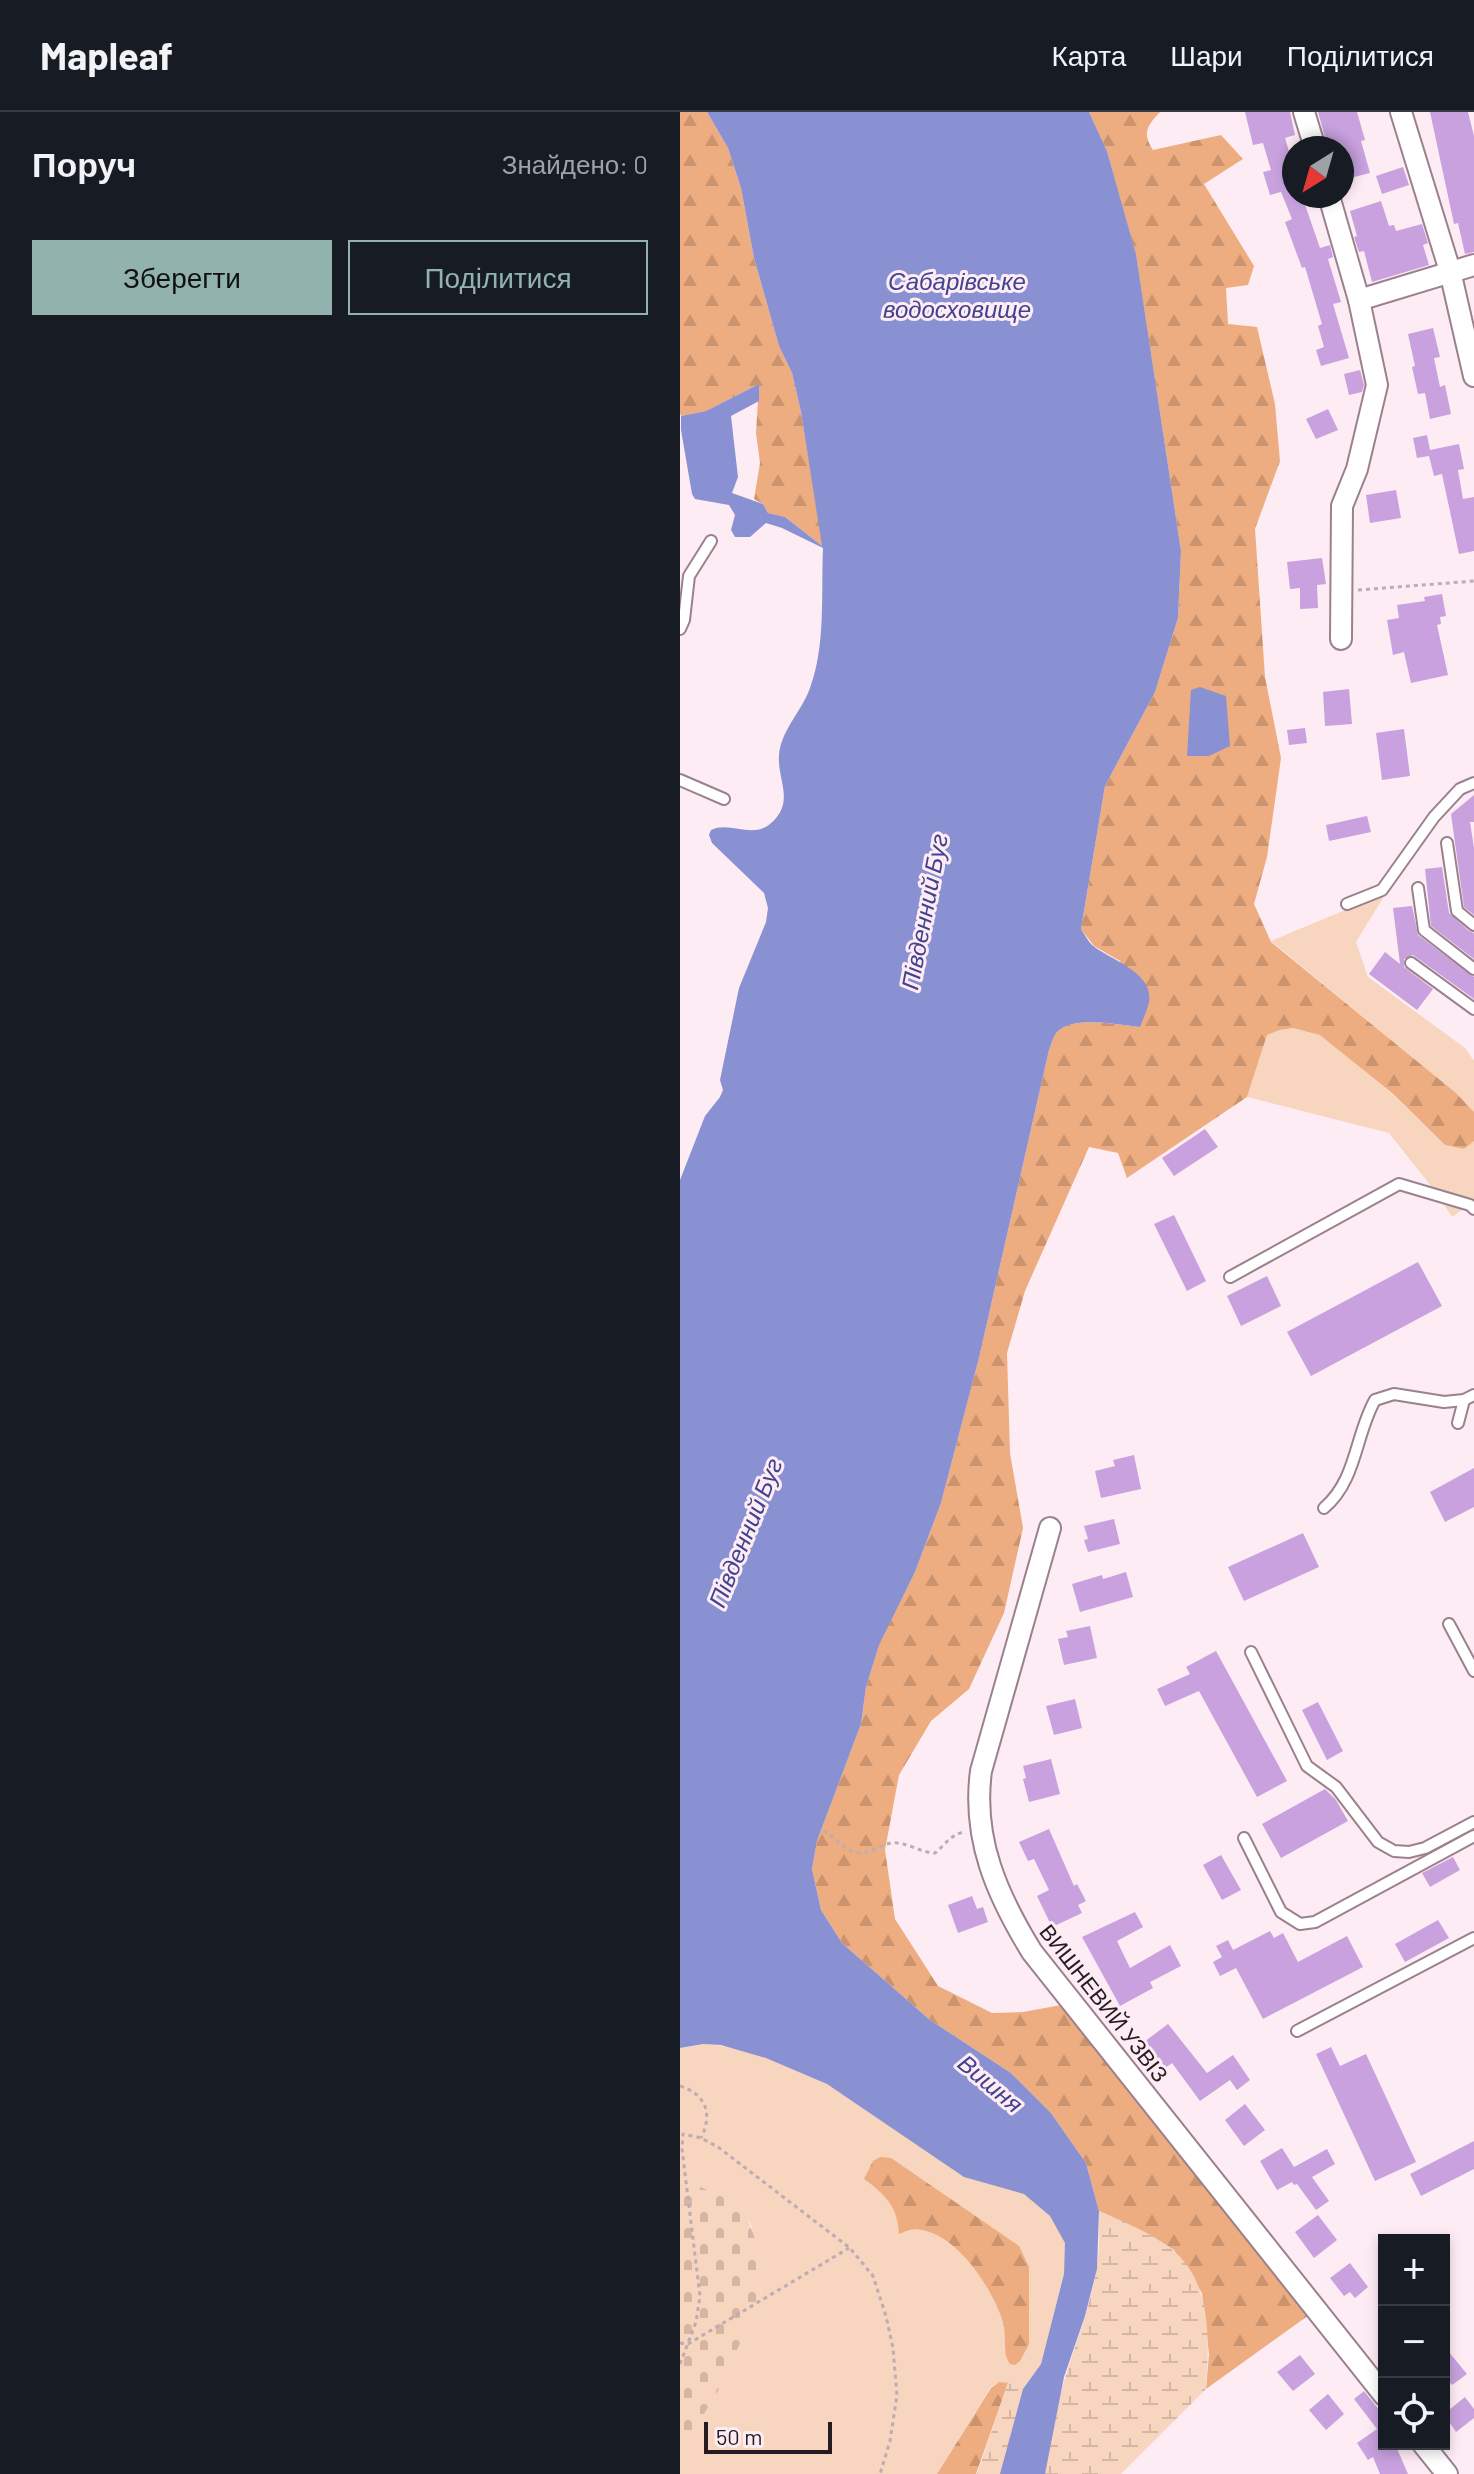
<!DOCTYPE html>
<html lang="uk">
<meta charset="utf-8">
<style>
:root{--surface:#171b24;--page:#20242c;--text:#f1f3f6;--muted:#9ea1a6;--line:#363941;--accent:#92b2ad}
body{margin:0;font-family:Barlow,sans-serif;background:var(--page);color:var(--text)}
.controls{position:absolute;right:24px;bottom:24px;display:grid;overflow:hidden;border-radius:0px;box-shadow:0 4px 12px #0003}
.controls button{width:72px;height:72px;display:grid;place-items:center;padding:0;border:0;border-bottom:2px solid var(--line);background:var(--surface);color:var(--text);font:40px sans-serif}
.compass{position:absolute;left:602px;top:24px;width:72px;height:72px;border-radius:50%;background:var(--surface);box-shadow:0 4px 12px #0003;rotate:217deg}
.scale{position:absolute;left:24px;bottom:20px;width:128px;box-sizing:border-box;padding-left:8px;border:4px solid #251b20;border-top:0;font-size:22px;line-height:28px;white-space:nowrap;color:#251b20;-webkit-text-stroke:6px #feecf4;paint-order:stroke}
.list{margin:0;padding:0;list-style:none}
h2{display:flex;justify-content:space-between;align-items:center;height:104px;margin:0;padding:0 32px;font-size:34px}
h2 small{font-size:26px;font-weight:400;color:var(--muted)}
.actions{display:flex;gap:16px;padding:24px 32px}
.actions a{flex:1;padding:18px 0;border:2px solid var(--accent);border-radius:0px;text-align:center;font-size:28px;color:var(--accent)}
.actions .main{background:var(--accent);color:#111}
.icon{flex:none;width:44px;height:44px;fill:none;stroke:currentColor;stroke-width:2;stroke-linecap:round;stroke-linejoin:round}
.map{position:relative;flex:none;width:794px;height:2362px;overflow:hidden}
header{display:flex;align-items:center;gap:48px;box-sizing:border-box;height:112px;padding:0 40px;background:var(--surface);border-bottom:2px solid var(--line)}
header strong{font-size:38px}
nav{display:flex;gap:44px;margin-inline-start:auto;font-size:28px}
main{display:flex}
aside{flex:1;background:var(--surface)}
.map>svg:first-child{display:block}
.green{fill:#f7d5be}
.forest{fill:url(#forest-firs)}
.wetland{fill:url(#wetland-marsh)}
.cemetery{fill:url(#cemetery-stones)}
.water{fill:#8a91d2}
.building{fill:#c8a1de}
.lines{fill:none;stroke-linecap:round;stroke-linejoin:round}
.service-casing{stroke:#9b818d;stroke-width:14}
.minor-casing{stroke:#9b818d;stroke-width:24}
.path{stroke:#bcacb3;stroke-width:3;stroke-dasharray:4 4;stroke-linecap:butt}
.service{stroke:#fff;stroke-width:10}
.minor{stroke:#fff;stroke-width:20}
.labels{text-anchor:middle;stroke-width:6;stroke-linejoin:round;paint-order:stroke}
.street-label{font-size:22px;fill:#251b20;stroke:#feecf4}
.water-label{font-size:24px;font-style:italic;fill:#414290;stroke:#feecf4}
</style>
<header>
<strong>Mapleaf</strong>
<nav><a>Карта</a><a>Шари</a><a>Поділитися</a></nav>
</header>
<main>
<aside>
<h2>Поруч<small>Знайдено: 0</small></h2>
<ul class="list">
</ul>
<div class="actions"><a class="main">Зберегти</a><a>Поділитися</a></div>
</aside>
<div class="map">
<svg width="794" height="2362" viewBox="0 0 794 2362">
<defs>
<pattern id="forest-firs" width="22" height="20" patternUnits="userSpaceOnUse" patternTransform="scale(2)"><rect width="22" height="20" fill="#edad80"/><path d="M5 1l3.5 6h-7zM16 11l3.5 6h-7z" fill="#cb946e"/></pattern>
<pattern id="wetland-marsh" width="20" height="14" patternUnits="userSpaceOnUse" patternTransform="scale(2)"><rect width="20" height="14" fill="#f7d5be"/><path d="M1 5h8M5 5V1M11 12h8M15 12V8" fill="none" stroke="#d4b6a3"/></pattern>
<pattern id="cemetery-stones" width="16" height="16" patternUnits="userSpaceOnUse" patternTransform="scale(2)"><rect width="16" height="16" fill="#f7d5be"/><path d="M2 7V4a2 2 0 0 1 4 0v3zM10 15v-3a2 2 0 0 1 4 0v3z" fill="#d4b6a3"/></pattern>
</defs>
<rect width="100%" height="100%" fill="#feecf4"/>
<g class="green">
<path d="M 706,781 L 676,830 L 688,865 L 785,936 L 794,949 L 794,1000 L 776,981 L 591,829 Z"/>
<path d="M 613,916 L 640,922 L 713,983 L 765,1033 L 784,1037 L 794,1029 L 794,1089 L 772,1105 L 758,1083 L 709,1021 L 567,985 L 587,923 L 600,918 Z"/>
<path d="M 23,1932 C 90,1935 153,1975 210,2007 C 255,2032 300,2057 345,2082 L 370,2104 L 379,2117 L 385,2131 L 385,2147 L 384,2162 L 361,2252 L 343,2277 L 319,2270 L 311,2275 L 257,2362 L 0,2362 L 0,2342 L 38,2279 L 79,2190 L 82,2168 L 71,2112 L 55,2090 L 0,2066 L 0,1936 Z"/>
</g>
<g class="forest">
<path d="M 0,0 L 27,0 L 48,36 L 61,76 L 74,146 L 99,234 L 112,261 L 121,300 L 143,435 L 105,405 L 88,401 L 83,392 L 74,387 L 80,351 L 76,321 L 79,272 L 26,299 L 1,304 L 0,301 Z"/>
<path d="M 409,0 L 480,0 C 467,14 462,21 473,38 L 541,23 L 563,47 L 524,72 L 574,154 L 568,173 L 546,176 L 548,212 L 577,215 L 595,292 L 600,349 L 575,417 L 585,565 L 601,646 L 587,745 L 574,792 L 591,830 L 776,981 L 794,1000 L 794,1029 L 784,1037 L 765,1033 L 713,982 L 640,923 L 613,916 L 600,918 L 587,923 L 567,985 L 447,1066 L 438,1041 L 409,1035 L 345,1179 L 327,1241 L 330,1341 L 343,1416 L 324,1501 L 289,1577 L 251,1609 L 219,1663 L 205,1738 L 215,1807 L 258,1874 L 312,1901 L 343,1900 L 392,1891 L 636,2198 L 526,2277 L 529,2242 L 522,2181 L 494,2138 L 470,2123 L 419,2099 L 406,2051 L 371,2001 L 331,1961 L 250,1908 L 162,1831 L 141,1798 L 132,1757 L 137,1729 L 181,1612 L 186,1575 L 199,1532 L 235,1460 L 261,1391 L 299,1246 L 369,938 C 371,933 373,925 377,920 C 392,903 439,913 460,915 L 440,849 L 414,834 L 401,817 L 425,674 L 475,580 L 498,506 L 501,439 L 456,143 L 427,39 Z"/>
<path d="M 200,2045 L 211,2046 L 339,2134 L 349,2155 L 349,2232 L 340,2249 L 335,2253 L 330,2252 C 322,2242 327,2223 323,2210 C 312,2175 276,2120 236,2117 C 230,2117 224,2120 219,2122 C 218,2095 205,2082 184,2067 L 193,2049 Z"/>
<path d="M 319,2270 L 328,2271 L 296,2362 L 257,2362 L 311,2276 Z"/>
</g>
<path class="wetland" d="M 419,2099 C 444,2110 470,2120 491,2137 C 533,2169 529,2230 526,2277 L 441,2362 L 297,2362 L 328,2271 L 343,2277 L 347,2294 L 377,2297 C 387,2249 410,2203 417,2154 C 420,2136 419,2118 419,2099 Z"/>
<path class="cemetery" d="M 0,2066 L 55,2090 L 65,2100 L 74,2124 L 82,2168 L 79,2190 L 38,2279 L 0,2342 Z"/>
<g class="water">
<path d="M 27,0 L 409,0 L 427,39 L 456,142 L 501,439 L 498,506 L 475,580 L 425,674 L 401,817 C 405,823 408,829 412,833 C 430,848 474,860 469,890 C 467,899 463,907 460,915 C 439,913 393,903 377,920 C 373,925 371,933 369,938 L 299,1246 L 261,1391 L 235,1460 L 199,1533 L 186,1575 L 181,1612 L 137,1729 L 132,1757 L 141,1798 L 162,1831 L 250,1908 L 331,1961 L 371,2001 L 406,2051 L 419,2099 L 417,2157 L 405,2204 L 384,2265 L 365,2362 L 320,2362 L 343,2277 L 361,2252 L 384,2162 L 385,2131 L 370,2104 L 344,2082 L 284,2065 L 147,1972 L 86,1946 L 41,1933 L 23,1932 L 0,1936 L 0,1068 L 25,1004 L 40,985 L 43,978 L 40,968 L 59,876 L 86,810 L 88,796 L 84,781 L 32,731 L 29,723 L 31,718 C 50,709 72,727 90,712 C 116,690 97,669 99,643 C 101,618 122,599 130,576 C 146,533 141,481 143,436 L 102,416 L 86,411 L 70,425 L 55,425 L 51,418 L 55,403 L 49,393 L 15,387 L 12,382 L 1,318 L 1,304 L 26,299 L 79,272 L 79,289 L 51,304 L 58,365 L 52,381 L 83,392 L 88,401 L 105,405 L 142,434 L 121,300 L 112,261 L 99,234 L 74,146 L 61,76 L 48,36 Z"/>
<path d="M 520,575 L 546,584 L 550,634 L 529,644 L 507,644 L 511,578 Z"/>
</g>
<g class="building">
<path d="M 565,0 L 610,0 L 615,23 L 605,26 L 614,56 L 614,84 L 622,84 L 640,136 L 650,133 L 653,145 L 648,147 L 661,190 L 653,192 L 669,246 L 641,254 L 636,238 L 644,235 L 638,214 L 642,212 L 625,155 L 622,156 L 605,110 L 612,107 L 601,80 L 590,83 L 583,60 L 591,58 L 583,31 L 573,33 Z"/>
<path d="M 638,0 L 677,0 L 685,28 L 681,29 L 690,61 L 662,68 L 662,36 L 648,36 Z"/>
<path d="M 750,0 L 788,0 L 794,24 L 794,140 L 785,142 L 778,111 L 774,112 Z"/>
<path d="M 723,55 L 729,73 L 702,82 L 696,64 Z"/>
<path d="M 701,89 L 709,114 L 714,113 L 716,119 L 742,112 L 748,131 L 743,133 L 749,153 L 692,170 L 684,139 L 679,140 L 674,125 L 677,124 L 670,99 Z"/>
<path d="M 753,216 L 760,245 L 754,246 L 760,275 L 765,273 L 771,302 L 750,307 L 745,281 L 738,282 L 732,255 L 735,254 L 728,222 Z"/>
<path d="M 680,258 L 684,273 L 682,280 L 669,283 L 664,262 Z"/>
<path d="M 648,297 L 658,318 L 636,327 L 626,307 Z"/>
<path d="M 747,323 L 750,338 L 779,332 L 784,357 L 778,358 L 783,387 L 794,385 L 794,439 L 779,442 L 762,362 L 754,364 L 749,344 L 737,346 L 733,326 Z"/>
<path d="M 716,378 L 721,406 L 690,411 L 686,383 Z"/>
<path d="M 642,446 L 646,472 L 637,473 L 638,496 L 620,497 L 620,476 L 610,477 L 607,450 Z"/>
<path d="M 762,482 L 766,504 L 760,505 L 761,512 L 757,513 L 768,563 L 731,571 L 724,540 L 713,543 L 707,508 L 719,506 L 717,493 L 745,489 L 744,485 Z"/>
<path d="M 669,577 L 672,612 L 645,614 L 643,580 Z"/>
<path d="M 625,616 L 627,631 L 609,633 L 607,618 Z"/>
<path d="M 724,617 L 730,664 L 702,668 L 696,621 Z"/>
<path d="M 794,683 L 794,710 L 790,710 L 794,736 L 794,803 L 784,795 L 771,702 Z"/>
<path d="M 687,704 L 691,720 L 649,729 L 646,713 Z"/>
<path d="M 762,755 L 769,801 L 789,819 L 794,821 L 794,847 L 751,814 L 745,757 Z"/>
<path d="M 732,794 L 738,823 L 794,865 L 794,887 L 733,843 L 724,847 L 724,855 L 753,877 L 737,898 L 689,862 L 705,840 L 720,852 L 713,796 Z"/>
<path d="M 525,1017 L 538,1035 L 494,1064 L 482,1046 Z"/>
<path d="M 494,1103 L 526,1169 L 507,1179 L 474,1112 Z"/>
<path d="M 738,1150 L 762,1194 L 631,1264 L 607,1220 Z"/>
<path d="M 587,1164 L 601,1194 L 561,1214 L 547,1184 Z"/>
<path d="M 454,1343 L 461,1377 L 421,1386 L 415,1359 L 435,1354 L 433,1348 Z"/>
<path d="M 794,1356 L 794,1395 L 765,1410 L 750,1380 Z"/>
<path d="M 434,1407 L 440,1432 L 408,1440 L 404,1428 L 408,1427 L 404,1414 Z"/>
<path d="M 623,1421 L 639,1455 L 564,1489 L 548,1455 Z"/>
<path d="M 446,1460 L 453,1485 L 400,1500 L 392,1472 L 422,1463 L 423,1467 Z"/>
<path d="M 410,1514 L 417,1546 L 384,1553 L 378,1527 L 388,1525 L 386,1519 Z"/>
<path d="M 536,1539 L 607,1669 L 577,1685 L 519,1579 L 485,1594 L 477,1577 L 510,1562 L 506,1555 Z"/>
<path d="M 395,1587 L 402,1616 L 374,1623 L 366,1594 Z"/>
<path d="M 638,1590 L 663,1639 L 647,1648 L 622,1598 Z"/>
<path d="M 371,1647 L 380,1682 L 349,1690 L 343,1667 L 346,1666 L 343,1654 Z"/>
<path d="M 645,1677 L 656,1688 L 668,1709 L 601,1746 L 582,1712 Z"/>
<path d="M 369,1717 L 394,1774 L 397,1772 L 406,1789 L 398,1793 L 402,1801 L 372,1815 L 357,1784 L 369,1778 L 354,1747 L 348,1749 L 339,1730 Z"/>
<path d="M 541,1743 L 561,1778 L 542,1788 L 523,1753 Z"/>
<path d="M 773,1745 L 780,1758 L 750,1775 L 742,1761 Z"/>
<path d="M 292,1784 L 297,1797 L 303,1795 L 308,1810 L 278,1821 L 268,1793 Z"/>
<path d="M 455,1800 L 463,1815 L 437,1829 L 450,1856 L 490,1833 L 501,1854 L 470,1870 L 473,1876 L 440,1894 L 402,1825 Z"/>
<path d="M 758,1808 L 769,1826 L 725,1850 L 715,1832 Z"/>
<path d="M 590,1819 L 594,1826 L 603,1821 L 618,1850 L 667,1824 L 683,1855 L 583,1907 L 556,1856 L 540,1864 L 533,1850 L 542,1845 L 536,1834 L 548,1828 L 553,1838 Z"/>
<path d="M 488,1912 L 527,1961 L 553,1943 L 570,1968 L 557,1978 L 550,1968 L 520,1989 L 492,1951 L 484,1957 L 464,1930 Z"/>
<path d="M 651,1935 L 660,1954 L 686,1942 L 736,2050 L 695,2069 L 636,1942 Z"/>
<path d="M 565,1992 L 585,2018 L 564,2034 L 545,2008 Z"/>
<path d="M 794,2029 L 794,2057 L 741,2084 L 730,2062 Z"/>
<path d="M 602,2036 L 614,2055 L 647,2037 L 655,2052 L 632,2065 L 649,2089 L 636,2098 L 617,2072 L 614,2073 L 612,2070 L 597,2078 L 580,2049 Z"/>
<path d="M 638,2103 L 657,2128 L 634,2146 L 615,2120 Z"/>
<path d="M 670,2151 L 688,2175 L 675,2186 L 670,2180 L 664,2184 L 650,2166 Z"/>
<path d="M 764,2234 L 787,2262 L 772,2273 L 764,2264 Z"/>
<path d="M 620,2243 L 635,2262 L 613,2279 L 597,2260 Z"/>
<path d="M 684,2279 L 704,2304 L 704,2332 L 715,2332 L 728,2362 L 700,2362 L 693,2345 L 688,2348 L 677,2331 L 697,2317 L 674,2287 Z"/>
<path d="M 648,2282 L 664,2302 L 646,2318 L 629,2298 Z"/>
<path d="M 785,2285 L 794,2297 L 794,2306 L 776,2320 L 764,2302 Z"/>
</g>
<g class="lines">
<defs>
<g id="service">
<path d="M 0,517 L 4,508 L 9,464 L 31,429"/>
<path d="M 0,668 L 44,687"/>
<path d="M 767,731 L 777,799 L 794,813"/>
<path d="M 738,776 L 744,818 L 794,857"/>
<path d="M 667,792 L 702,778 L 754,705 L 780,677 L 794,671"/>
<path d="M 731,851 L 794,897"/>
<path d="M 550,1165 L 719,1072 L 790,1093 L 794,1097"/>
<path d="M 778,1311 L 784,1288 L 794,1283"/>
<path d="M 644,1396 C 677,1368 675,1323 695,1288 L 714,1282 L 764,1290 L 784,1288"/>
<path d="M 769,1512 L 794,1559"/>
<path d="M 571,1540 L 627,1654 L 656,1675 L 698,1730 L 714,1739 L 729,1740 L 745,1736 L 794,1710"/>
<path d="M 564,1726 L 601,1800 L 620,1812 L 635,1810 L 794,1724"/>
<path d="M 617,1919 L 794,1826"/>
</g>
<g id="minor">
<path d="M 624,0 L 635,36"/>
<path d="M 721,0 L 770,159 L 794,264"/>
<path d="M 649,84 L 679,188 L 697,273 L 677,357 L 662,394 L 661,527"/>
<path d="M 679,188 L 794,153"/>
<path d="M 370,1416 L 301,1659 C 292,1727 317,1783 352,1840 L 704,2283"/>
<path d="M 743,2332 L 767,2362"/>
</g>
</defs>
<use href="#service" class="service-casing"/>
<use href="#minor" class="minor-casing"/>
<g class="path">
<path d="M 678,478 L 794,469"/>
<path d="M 143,1719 C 154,1724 163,1737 175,1740 C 188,1744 199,1733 211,1731 C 225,1729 241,1741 255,1741 C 265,1733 270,1723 284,1720"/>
<path d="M 0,1974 C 26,1982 33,2002 21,2026"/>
<path d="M 0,2231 L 8,2232 L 169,2136"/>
<path d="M 0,2252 L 16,2210 L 20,2184 L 2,2037 L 3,2022 L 21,2026 L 38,2035 L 170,2136 L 193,2164 L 206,2204 L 213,2236 L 217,2283 L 210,2329 L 200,2362"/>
</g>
<use href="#service" class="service"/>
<use href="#minor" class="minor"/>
</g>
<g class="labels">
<g class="street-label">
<text transform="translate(424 1891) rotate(52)" y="8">ВИШНЕВИЙ УЗВІЗ</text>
</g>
<g class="water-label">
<text x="277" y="178">Сабарівське<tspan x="277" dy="28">водосховище</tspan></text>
<text transform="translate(245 800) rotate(-79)" y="8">Південний Буг</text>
<text transform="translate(66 1421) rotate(-68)" y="8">Південний Буг</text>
<text transform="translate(310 1972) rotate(40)" y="8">Вишня</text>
</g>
</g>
</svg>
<div class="controls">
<button>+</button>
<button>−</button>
<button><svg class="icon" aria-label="locate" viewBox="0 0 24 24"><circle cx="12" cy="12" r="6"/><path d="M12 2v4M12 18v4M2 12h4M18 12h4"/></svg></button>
</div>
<svg class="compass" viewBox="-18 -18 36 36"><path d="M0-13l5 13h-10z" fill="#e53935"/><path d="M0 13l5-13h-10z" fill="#9ea1a6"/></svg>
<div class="scale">50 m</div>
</div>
</main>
